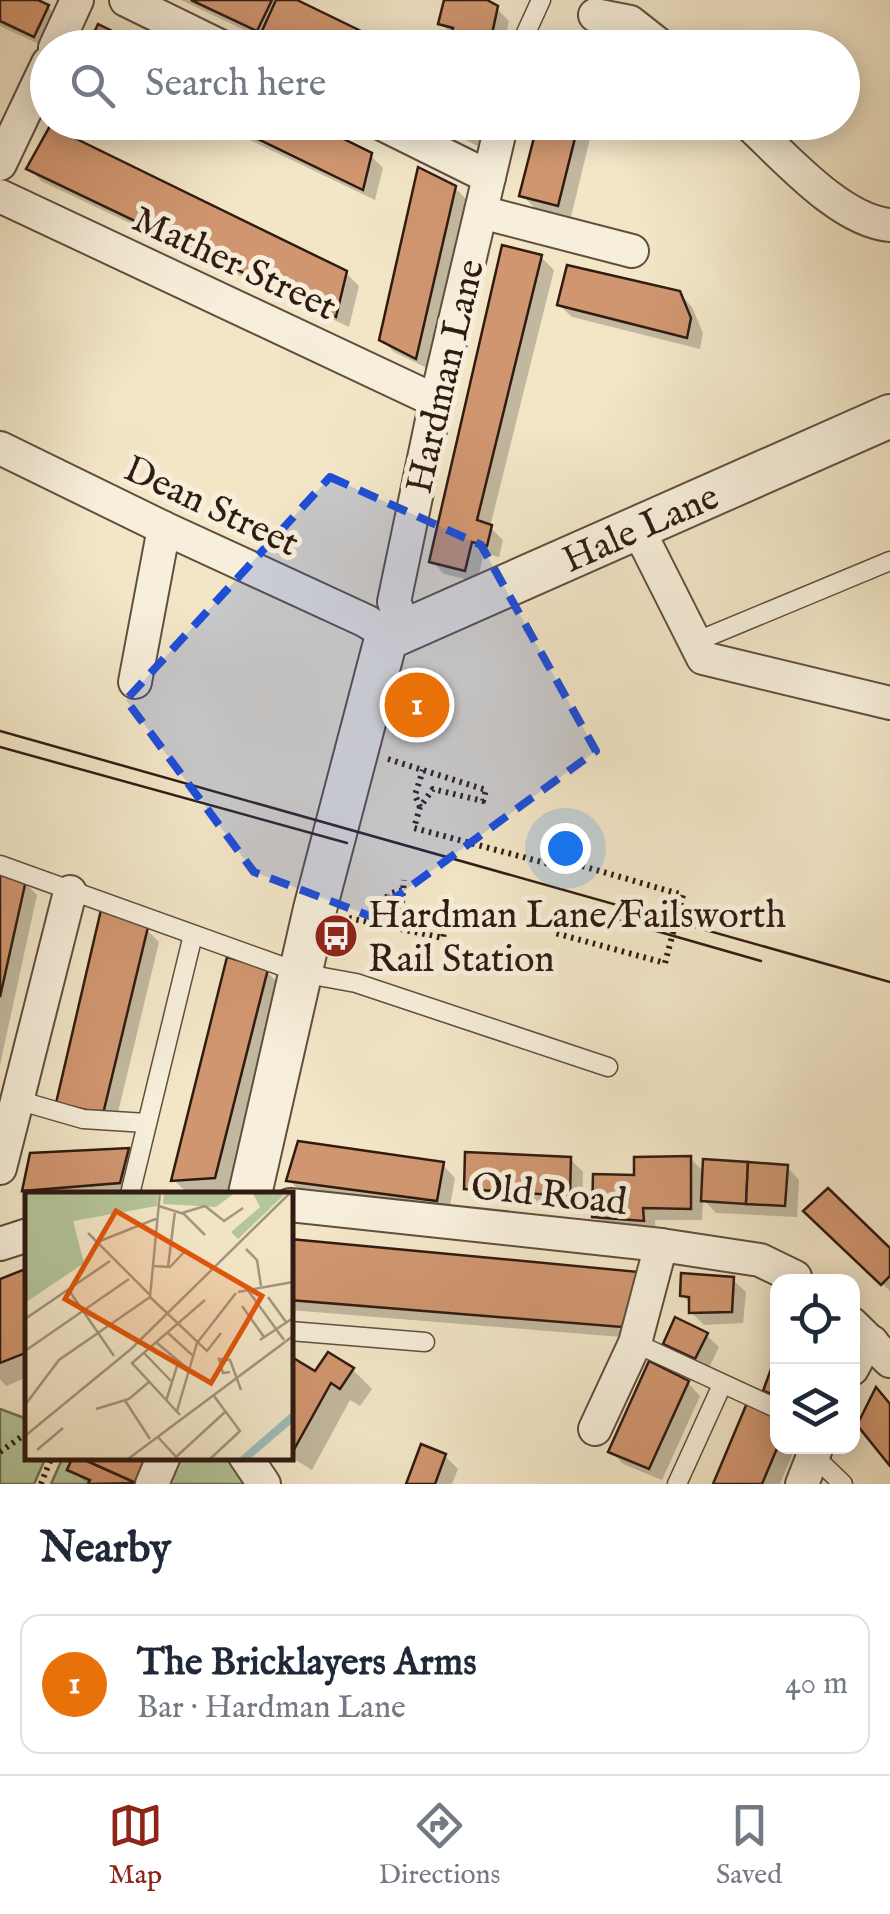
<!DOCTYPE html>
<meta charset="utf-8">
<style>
:root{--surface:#fff;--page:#f2f2f3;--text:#1f2937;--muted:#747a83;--line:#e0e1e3;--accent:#8f2418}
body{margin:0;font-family:"IM FELL English",serif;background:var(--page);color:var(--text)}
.controls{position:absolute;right:30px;bottom:30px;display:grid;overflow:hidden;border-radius:20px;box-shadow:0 5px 25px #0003}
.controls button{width:90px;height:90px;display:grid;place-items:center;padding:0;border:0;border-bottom:2px solid var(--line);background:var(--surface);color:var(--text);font:50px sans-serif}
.you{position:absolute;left:565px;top:848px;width:35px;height:35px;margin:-25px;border:8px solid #fff;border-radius:50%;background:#1a73e8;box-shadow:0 0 0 15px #1a73e833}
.badge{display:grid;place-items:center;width:65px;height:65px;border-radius:50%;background:var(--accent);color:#fff;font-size:32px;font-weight:700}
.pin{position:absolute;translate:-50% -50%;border:5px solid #fff;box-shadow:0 2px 10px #0006}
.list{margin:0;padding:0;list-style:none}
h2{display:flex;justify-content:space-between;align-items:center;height:130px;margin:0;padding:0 40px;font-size:42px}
h2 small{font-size:32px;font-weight:400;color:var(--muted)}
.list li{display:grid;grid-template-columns:65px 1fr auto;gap:30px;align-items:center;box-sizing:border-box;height:140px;margin:0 20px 20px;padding:0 20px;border:2px solid var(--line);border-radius:20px}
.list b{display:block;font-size:38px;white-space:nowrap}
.list p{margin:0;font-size:32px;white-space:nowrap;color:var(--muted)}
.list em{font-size:32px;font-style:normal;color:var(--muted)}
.icon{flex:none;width:55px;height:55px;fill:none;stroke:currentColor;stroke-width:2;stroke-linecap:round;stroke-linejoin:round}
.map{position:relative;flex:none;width:890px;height:1484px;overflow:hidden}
.search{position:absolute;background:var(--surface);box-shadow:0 5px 25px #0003;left:30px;right:30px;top:30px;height:110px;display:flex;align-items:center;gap:25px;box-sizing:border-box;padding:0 35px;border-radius:55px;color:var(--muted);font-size:38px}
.sheet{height:290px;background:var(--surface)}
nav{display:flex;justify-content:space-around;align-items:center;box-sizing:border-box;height:140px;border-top:2px solid var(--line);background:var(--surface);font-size:28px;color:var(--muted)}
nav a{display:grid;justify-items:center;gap:5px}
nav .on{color:var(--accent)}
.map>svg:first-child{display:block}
.green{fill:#b4c69a;stroke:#727056;stroke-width:2.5}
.shadow{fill:#0003}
.building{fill:#d09670;stroke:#301b12;stroke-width:2.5}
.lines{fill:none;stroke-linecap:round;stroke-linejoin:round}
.service-casing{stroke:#604e3f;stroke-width:21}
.minor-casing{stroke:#604e3f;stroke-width:36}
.tertiary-casing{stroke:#604e3f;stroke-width:46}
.path{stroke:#301b12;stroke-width:6;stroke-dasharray:2.5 5;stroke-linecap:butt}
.service{stroke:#f7efdb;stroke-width:18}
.minor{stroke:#f7efdb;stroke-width:32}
.tertiary{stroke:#f7efdb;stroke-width:42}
.tram{stroke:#301b12;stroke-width:2.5}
.marked{fill:#1d4ed8;fill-opacity:0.2;stroke:#1d4ed8;stroke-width:8;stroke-dasharray:20 12;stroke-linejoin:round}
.labels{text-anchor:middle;stroke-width:10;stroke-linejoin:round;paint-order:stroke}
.street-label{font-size:38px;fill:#301b12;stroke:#f7efdb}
.poi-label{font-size:38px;fill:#301b12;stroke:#f7efdb;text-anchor:start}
.inset-road{fill:none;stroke:#a4957f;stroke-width:2.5}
.view{fill:#df560c;fill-opacity:0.15;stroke:#df560c;stroke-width:5}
.inset-edge{fill:none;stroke:#301b12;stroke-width:5}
</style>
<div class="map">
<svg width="890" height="1484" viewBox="0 0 890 1484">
<rect width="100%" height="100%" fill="#f2e6c7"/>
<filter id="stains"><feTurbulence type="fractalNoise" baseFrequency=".002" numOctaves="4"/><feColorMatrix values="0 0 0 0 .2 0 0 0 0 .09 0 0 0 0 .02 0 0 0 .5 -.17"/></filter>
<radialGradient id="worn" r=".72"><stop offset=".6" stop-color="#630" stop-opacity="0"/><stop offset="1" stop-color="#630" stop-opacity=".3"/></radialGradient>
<g class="green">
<path d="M 0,1409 L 27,1419 L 28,1456 L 46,1457 L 34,1484 L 0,1484 Z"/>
<path d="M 186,1456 C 221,1457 230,1452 249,1484 L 166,1484 L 173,1466 Z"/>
<path d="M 63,1457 L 73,1457 L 67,1470 L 90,1480 L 88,1484 L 51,1484 Z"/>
</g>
<g class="shadow">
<path d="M 0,0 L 32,0 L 48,7 L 60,20 L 47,48 L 0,26 Z"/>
<path d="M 181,0 L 274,0 L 277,4 L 279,0 L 291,0 L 393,48 L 282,48 L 271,40 L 270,42 Z"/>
<path d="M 461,0 L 481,0 L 496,8 L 509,21 L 503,48 L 451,48 L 454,36 L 440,23 Z"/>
<path d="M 212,122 L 303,122 L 370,155 L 383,168 L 375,200 Z"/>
<path d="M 440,122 L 487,122 L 481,148 L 447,130 Z"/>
<path d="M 540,122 L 594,122 L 571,217 L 535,208 L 522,195 Z"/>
<path d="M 29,168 L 346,273 L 359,286 L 349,327 L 41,181 Z"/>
<path d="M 455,188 L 468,201 L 429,369 L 394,352 L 381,339 Z"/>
<path d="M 541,257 L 554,270 L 490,527 L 503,540 L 499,557 L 484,553 L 477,582 L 444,574 L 432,561 Z"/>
<path d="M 679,293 L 692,307 L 703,333 L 700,349 L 572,317 L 559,305 Z"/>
<path d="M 0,873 L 24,882 L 37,895 L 0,1065 Z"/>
<path d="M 146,929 L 159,942 L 115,1125 L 58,1103 Z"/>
<path d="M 266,971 L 279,984 L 228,1189 L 187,1193 L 174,1180 Z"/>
<path d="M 128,1151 L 140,1163 L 133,1194 L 29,1194 L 25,1191 Z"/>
<path d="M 690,1158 L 705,1173 L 787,1167 L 799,1180 L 797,1217 L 716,1213 L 703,1199 L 702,1220 L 655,1220 L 656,1232 L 607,1229 L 595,1216 L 637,1177 Z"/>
<path d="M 570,1159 L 583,1172 L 582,1208 L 479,1200 L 466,1188 Z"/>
<path d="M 443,1165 L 455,1178 L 449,1212 L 302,1193 L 289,1180 Z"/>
<path d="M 807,1211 L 890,1252 L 890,1291 Z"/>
<path d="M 290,1241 L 638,1274 L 634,1338 L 290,1310 Z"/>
<path d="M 28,1271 L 28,1377 L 6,1386 L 0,1379 L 0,1282 Z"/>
<path d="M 733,1280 L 746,1292 L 743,1323 L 704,1325 L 691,1312 L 692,1305 L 682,1295 Z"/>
<path d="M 706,1335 L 719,1347 L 708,1370 L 679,1356 L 666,1343 Z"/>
<path d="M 290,1359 L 316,1375 L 353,1370 L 372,1389 L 360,1406 L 350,1400 L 312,1470 L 289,1456 Z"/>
<path d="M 688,1383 L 700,1396 L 662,1480 L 623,1464 L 611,1451 Z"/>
<path d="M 778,1446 L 796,1446 L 780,1484 L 716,1484 Z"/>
<path d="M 445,1456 L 458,1469 L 452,1484 L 409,1484 Z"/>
<path d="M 70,1469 L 154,1484 L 88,1484 Z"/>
</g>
<g class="building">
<path d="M 0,0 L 38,0 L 49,5 L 34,37 L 0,21 Z"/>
<path d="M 191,0 L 272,0 L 257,31 Z"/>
<path d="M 276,0 L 297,0 L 396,48 L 292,48 L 261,33 Z"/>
<path d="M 444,0 L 487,0 L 498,6 L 489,48 L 448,48 L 453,28 L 438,24 Z"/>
<path d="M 98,24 L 147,48 L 87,48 Z"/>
<path d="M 223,122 L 309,122 L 372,153 L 363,190 Z"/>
<path d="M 440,122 L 472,122 L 469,137 Z"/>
<path d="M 538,122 L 579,122 L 558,206 L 519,196 Z"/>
<path d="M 50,126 L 347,271 L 336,317 L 26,169 Z"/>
<path d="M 418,167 L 456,186 L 416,359 L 379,340 Z"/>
<path d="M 502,245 L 542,255 L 477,520 L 492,525 L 487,546 L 472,542 L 465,571 L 429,562 Z"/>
<path d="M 567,265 L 680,291 L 691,318 L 687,338 L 557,305 Z"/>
<path d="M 0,870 L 26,880 L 0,997 Z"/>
<path d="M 101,910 L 148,927 L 103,1114 L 56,1103 Z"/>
<path d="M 227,957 L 268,969 L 215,1178 L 171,1181 Z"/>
<path d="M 298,1141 L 444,1162 L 437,1201 L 286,1181 Z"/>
<path d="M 129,1148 L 120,1183 L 22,1191 L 30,1153 Z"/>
<path d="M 465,1152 L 571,1157 L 570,1196 L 464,1189 Z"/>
<path d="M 691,1156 L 691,1209 L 643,1208 L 644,1221 L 592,1217 L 593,1174 L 634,1175 L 634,1157 Z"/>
<path d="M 703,1159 L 748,1162 L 746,1204 L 701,1201 Z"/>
<path d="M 748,1162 L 788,1165 L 785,1206 L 746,1204 Z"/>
<path d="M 828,1188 L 890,1248 L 890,1276 L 881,1285 L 803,1211 Z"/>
<path d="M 290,1239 L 639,1272 L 622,1327 L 290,1300 Z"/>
<path d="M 28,1268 L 28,1352 L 0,1363 L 0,1279 Z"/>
<path d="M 681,1273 L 734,1277 L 732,1312 L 689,1313 L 689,1297 L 680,1296 Z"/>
<path d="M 675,1317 L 708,1333 L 695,1359 L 663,1344 Z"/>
<path d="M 778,1350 L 778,1396 L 763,1391 Z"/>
<path d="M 328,1352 L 354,1368 L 340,1389 L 331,1383 L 292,1453 L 290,1356 L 315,1371 Z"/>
<path d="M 649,1361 L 689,1381 L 649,1469 L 608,1452 Z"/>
<path d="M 876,1387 L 890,1404 L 890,1466 L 857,1425 Z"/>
<path d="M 747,1403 L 778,1418 L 778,1446 L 762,1484 L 713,1484 Z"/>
<path d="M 421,1444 L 446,1454 L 435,1484 L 406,1484 Z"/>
<path d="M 73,1456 L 76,1456 L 136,1483 L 88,1484 L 90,1480 L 67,1470 Z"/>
<path d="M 76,1456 L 148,1456 L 136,1483 Z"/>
</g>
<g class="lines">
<defs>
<g id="service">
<path d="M 519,48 L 541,0"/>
<path d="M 695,642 L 890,561"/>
<path d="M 0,865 L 301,973 L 356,983 L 608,1067"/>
<path d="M 17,1100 L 83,1119 L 146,1123"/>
<path d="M 130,1194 L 193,935"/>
<path d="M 290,1331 L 425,1342"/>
<path d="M 635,1343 L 778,1409"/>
<path d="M 814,1456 L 843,1484"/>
<path d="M 677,1484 L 722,1385"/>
</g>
<g id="minor">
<path d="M 126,0 L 224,48"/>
<path d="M 595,15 L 630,22 L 663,48"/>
<path d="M 55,48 L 77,0"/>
<path d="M 378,122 L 489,177"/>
<path d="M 747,122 C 784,156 840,221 890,225"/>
<path d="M 0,164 L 48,63"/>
<path d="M 0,196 L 436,401"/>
<path d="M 481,212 L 632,251"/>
<path d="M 0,448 L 164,528 L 366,621 L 389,635"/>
<path d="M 638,529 L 703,658 L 890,703"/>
<path d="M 405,627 L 394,602 L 436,401 L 502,122"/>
<path d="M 135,682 L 164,528"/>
<path d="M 0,1168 L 70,892"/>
<path d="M 290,1205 L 661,1245 L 760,1260 L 795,1277"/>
<path d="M 0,1244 L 28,1235"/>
<path d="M 852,1324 L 890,1361"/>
<path d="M 852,1369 L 861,1352 L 872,1342"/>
<path d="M 595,1429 L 635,1343 L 661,1245"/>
<path d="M 245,1456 L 264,1484"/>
<path d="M 152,1484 L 164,1456"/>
<path d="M 802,1484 L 817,1446"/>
</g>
<path id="tertiary" d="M 250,1194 L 315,909 L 386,639 L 890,416"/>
</defs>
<use href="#service" class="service-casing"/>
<use href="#minor" class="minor-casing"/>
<use href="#tertiary" class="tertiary-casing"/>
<g class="path">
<path d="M 388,759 L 486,790 L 483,801 L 433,789 L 420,807 L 414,828 L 564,868 L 565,861 L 683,895 L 665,963 L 555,933 L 556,923"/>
<path d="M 420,807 L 415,795 L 423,770"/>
<path d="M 349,918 L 443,938 L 445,926 L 401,914 L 404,880"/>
<path d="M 380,926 L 388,894 L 403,890"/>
<path d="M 0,1452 L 28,1432"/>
<path d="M 41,1484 L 52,1456"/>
</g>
<use href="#service" class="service"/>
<use href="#minor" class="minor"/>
<use href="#tertiary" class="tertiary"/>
<g class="tram">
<path d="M 0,731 L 890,982"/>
<path d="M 0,747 L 347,843"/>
<path d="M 583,910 L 761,961"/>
</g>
</g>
<path class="marked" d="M 330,477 L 481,545 L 596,751 L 370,916 L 254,872 L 126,700 Z"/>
<defs>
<symbol id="bus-disc" viewBox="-11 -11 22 22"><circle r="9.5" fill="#8f2418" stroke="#f7efdb"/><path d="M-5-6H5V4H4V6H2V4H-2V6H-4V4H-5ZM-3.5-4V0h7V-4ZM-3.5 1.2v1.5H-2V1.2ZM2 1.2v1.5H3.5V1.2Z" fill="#fff"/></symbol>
</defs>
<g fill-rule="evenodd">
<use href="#bus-disc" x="311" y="911" width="50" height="50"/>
</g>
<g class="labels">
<g class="street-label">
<text transform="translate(235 262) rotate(25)" y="13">Mather Street</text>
<text transform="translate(444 376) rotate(-77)" y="13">Hardman Lane</text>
<text transform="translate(212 505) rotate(25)" y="13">Dean Street</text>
<text transform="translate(640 527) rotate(-24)" y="13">Hale Lane</text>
<text transform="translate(549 1193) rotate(6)" y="13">Old Road</text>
</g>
<g class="poi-label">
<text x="368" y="927">Hardman Lane/Failsworth<tspan x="368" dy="44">Rail Station</tspan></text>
</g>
</g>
<g transform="translate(25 1192)">
<rect width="268" height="268" fill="#f2e6c7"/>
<path d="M 0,0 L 133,0 L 132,14 L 48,29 L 59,71 L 0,111 ZM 139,0 L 211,0 L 191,15 L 138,12 ZM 227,0 L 262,0 L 213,47 L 206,40 L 235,15 Z" fill="#b4c69a"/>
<path d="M 267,220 L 267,231 L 225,267 L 213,267 Z" fill="#9cbebb"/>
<path class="inset-road" d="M 134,14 L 159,22 L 180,43M 157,21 L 180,14 L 199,29 L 218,16M 63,41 L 125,103M 75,49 L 133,26M 221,57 L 232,68 L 236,94M 128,74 L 145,75 L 161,58M 143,75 L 150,19M 43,97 L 89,164M 222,97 L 259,148M 213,100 L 268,90M 125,105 L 135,0M 125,105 L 182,159 L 196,141M 243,105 L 261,130M 217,114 L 239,145M 0,127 L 85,69M 143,141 L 167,163M 235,148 L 268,126M 132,151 L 163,177M 0,159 L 104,87M 119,161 L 146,189M 205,180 L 198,181 L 194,167 L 205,168 L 216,198M 99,207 L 125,247M 141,209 L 153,171M 0,213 L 34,168 L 125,105M 71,217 L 104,207 L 124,190M 152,219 L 172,151 L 211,101M 155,223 L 107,171 L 180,108M 0,244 L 106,157 L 266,0M 132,244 L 153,267M 12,258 L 38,236M 151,265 L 200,220M 103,267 L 268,144M 185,267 L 215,239 L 189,204"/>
<path class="view" d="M 91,19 L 237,104 L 186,191 L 40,107 Z"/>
<rect width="268" height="268" class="inset-edge"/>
</g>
<rect width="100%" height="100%" filter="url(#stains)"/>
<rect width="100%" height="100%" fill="url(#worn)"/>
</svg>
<div class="controls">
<button><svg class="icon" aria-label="locate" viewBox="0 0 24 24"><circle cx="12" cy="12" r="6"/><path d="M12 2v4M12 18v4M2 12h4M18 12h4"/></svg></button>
<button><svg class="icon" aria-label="layers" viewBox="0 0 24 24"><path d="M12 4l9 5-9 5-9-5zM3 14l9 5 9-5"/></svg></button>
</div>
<div class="you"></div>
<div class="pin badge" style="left:417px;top:705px;background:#e8710a">1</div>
<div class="search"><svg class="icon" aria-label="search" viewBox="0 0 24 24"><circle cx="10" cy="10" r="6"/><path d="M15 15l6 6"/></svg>Search here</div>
</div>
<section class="sheet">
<h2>Nearby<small></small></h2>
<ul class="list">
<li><span class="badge" style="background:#e8710a">1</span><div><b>The Bricklayers Arms</b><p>Bar · Hardman Lane</p></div><em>40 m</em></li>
</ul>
</section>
<nav>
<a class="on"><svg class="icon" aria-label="map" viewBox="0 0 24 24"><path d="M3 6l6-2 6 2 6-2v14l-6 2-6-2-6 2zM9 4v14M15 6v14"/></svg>Map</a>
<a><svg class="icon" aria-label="directions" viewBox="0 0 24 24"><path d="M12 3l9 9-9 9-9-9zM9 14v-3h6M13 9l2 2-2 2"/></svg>Directions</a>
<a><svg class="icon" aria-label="saved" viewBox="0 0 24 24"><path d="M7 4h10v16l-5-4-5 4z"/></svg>Saved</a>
</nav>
